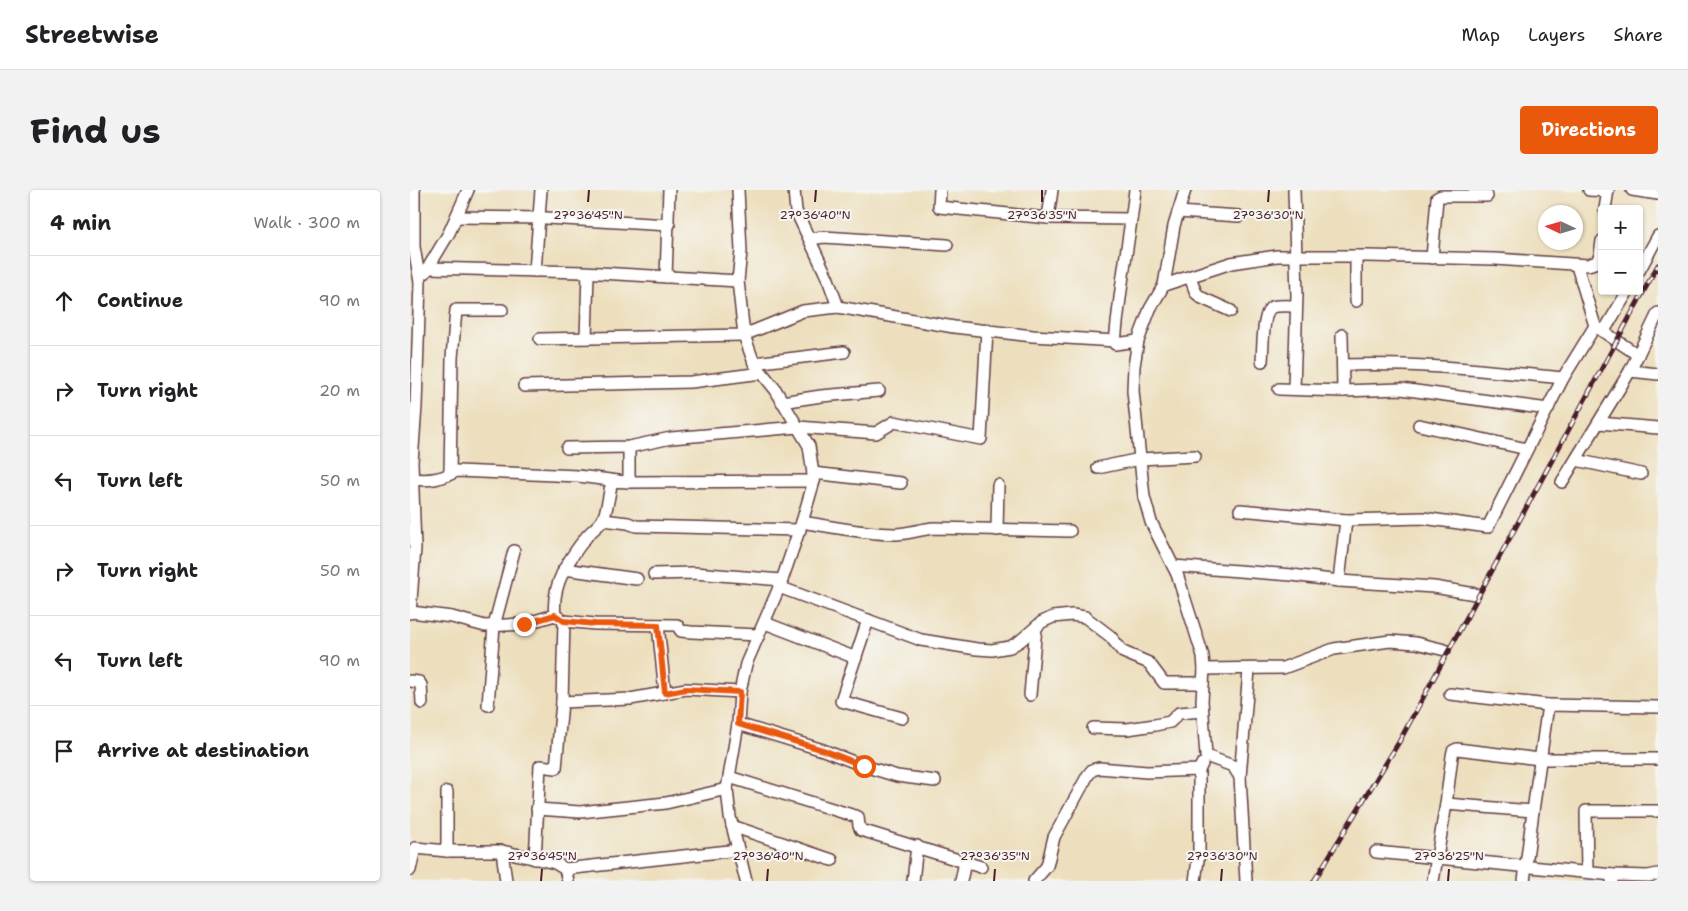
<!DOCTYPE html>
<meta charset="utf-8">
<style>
:root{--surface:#fff;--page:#f2f2f2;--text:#202124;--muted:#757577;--line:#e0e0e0;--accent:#ea580c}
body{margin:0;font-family:"Shantell Sans",sans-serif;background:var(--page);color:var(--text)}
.controls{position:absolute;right:15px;top:15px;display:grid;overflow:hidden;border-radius:5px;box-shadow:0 1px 4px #0004}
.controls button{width:45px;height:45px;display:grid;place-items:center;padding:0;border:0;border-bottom:1px solid var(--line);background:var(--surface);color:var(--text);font:25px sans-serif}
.compass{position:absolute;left:1128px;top:15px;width:45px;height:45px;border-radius:50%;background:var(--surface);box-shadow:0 1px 4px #0004;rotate:274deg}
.stop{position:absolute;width:15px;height:15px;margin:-11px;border:4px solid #ea580c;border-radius:50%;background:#fff}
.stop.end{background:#ea580c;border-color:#fff;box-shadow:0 1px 5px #0008}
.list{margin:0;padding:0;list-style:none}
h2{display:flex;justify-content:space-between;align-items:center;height:65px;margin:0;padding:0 20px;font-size:21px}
h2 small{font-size:16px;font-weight:400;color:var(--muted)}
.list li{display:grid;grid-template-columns:32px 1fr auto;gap:15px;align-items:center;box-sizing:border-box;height:90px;padding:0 20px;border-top:1px solid var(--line)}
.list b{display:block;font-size:19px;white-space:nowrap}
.list em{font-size:16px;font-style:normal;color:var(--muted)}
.icon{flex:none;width:28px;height:28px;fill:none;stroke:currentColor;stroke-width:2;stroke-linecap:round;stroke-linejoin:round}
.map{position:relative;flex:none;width:1248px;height:691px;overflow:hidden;border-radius:5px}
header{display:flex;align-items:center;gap:30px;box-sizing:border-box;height:70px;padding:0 25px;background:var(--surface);border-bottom:1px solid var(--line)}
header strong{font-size:24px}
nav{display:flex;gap:28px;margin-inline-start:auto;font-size:18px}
.intro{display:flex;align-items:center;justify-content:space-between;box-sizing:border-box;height:120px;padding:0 30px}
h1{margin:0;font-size:35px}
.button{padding:12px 22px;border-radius:5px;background:var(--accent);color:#fff;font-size:18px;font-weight:700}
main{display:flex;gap:30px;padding:0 30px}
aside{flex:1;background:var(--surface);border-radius:5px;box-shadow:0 1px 4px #0004}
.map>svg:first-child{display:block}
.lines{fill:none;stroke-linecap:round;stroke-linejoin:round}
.minor-casing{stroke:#623c41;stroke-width:14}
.minor{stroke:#fff;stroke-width:11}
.rail-casing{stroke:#4a1f2b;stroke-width:5}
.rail{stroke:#f6f6f2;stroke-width:3;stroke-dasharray:9;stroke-linecap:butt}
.route{stroke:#ea580c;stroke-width:6}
.ticks{fill:none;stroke:#4a1f2b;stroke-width:2}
.ticks-label{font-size:12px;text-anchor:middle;fill:#4a1f2b;stroke:#f6f6f2;stroke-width:4;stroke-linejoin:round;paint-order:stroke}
</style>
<header>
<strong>Streetwise</strong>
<nav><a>Map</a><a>Layers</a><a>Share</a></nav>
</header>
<div class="intro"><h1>Find us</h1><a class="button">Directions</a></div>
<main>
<aside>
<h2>4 min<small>Walk · 300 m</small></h2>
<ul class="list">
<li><svg class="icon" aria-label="ahead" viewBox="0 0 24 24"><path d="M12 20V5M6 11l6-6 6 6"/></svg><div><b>Continue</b></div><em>90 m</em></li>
<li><svg class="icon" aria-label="right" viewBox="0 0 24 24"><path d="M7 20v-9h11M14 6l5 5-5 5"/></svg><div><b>Turn right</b></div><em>20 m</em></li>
<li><svg class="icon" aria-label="left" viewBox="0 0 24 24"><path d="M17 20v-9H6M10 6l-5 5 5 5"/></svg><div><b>Turn left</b></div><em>50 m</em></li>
<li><svg class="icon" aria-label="right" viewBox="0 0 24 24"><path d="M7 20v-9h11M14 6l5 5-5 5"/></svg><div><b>Turn right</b></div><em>50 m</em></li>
<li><svg class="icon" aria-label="left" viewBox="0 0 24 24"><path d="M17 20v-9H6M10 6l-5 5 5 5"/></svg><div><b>Turn left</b></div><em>90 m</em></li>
<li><svg class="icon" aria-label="arrive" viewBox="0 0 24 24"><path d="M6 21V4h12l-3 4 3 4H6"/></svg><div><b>Arrive at destination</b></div></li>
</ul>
</aside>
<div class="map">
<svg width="1248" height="691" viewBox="0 0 1248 691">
<rect width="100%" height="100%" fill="#f6f6f2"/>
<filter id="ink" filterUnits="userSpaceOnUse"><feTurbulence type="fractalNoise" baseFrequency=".02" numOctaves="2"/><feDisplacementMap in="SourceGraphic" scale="10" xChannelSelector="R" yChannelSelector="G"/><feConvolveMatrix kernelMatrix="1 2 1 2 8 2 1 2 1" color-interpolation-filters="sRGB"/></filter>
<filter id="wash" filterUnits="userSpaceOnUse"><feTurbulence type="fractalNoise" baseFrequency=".0096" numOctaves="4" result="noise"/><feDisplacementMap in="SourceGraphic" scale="20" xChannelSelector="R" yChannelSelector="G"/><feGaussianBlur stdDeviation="1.12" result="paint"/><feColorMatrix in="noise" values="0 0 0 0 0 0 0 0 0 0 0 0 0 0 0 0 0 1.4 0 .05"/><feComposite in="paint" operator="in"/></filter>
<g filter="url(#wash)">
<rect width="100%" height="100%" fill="#eddfbd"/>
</g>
<g filter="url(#ink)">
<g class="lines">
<defs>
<g id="minor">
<path d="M 328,0 L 331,61 L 328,91 L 334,145 L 344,173 L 365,199 L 399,256 L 404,291 L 392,332 L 371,393 L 336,474 L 330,502 L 328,534 L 317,599 L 320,627 L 336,691"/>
<path d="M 384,0 L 386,21 L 418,89 L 428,117"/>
<path d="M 530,0 L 529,17 L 638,28 L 721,29"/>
<path d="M 725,0 C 719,51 709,102 705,154 L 728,151"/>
<path d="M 775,0 L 764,36 L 754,95 L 740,119 L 728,151 L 724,176 L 723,201 L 734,307 L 741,332 L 767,384 L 793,466 L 794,479 L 792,511 L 796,566 L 823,576 L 830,587 L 836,691"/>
<path d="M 1179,0 L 1198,1"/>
<path d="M 1222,0 L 1248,4"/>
<path d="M 1195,19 L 1198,0"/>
<path d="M 768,22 L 829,26"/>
<path d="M 46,27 L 136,28 L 259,35"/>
<path d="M 638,28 L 642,0"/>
<path d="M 400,49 L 414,47 L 537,55"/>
<path d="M 946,66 L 946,111"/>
<path d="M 1022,68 L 1027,8 L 1031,6 L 1077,6"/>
<path d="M 18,78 L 173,82 L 328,91"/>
<path d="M 125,81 L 131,0"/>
<path d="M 1229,81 L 1248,46"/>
<path d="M 15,83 L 39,43 L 58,0"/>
<path d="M 256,87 L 259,0"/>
<path d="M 780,87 L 786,103 L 792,108 L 821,121"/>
<path d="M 754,95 L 821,73 L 867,66 L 957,66 L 1085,69 L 1178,75 L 1187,72 L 1190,65 L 1192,51"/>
<path d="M 1185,136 L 1228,165"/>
<path d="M 1194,141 L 1218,101"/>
<path d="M 932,145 L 933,201"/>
<path d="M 176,148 L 178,83"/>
<path d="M 130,149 L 334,145 L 393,121 L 428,117 L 544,137 L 623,146 L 706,151"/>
<path d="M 852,171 C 853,161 852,122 862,117 C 869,115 880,116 886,116"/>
<path d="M 344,173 L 434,162"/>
<path d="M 933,175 C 1006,172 1080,181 1153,188"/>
<path d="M 1220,181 L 1248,184"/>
<path d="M 114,196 L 281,192 L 352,183"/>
<path d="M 869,199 L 933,201 L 991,199 L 1138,219"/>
<path d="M 884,199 L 887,105 L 884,0"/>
<path d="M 372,212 L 411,206 L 469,201"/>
<path d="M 1189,233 L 1248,238"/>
<path d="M 1009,235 L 1117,259"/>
<path d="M 157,258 L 219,257 L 261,248 L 388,237 L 466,243 L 484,232 L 571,249 L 577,140"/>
<path d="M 1166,270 L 1231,284"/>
<path d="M 688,278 L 730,269 L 785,266"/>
<path d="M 403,283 L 491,293"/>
<path d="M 40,284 L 42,168 L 46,120 L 92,120"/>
<path d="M 2,289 C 21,291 30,289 47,281 L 168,286 L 208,291"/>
<path d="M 219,292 L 404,291"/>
<path d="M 1152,292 L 1220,181 L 1248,123"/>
<path d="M 830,320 L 936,330 L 1013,328 L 1078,337 L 1153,188 L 1185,136 L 1167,76"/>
<path d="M 193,330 L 218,333 L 226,336 L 390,340"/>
<path d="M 392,332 C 423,337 455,344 485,344 C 498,344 511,339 524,338 L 660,341"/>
<path d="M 587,340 L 588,295"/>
<path d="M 763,376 L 882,385 L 929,391 L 1024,397 L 1065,404"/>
<path d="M 154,379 L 227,389"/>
<path d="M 244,384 L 284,383 L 372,390"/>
<path d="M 929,391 L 936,330"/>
<path d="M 369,397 L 511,450 L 567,459 L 582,460 L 600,457 L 610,451 L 632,432 L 643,427 L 662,425 L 675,427 L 700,446 L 713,462 L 739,473 L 754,493 L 793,493"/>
<path d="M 1,422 L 42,427 L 75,436 L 114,434 L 145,425"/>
<path d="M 0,423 L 5,358 L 2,272 L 6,216 L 10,92 L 4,57 L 4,0"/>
<path d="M 458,430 L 431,511 L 492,528"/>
<path d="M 154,431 L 185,434 L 267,435 L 271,441 L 281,442 L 349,445"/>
<path d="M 355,433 L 446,468"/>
<path d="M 248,435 L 255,503"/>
<path d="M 794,479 L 873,478 L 924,459 L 980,451 L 1006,453 L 1035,460"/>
<path d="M 0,491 L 9,492 L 11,495 L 12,513"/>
<path d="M 1040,504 L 1138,515"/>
<path d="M 620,505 L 626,437"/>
<path d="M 152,512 L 220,509 L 276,499 L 330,502"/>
<path d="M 78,515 L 84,436 L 104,361"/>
<path d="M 328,534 L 413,560 L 454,576 L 487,586 L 525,591"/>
<path d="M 683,538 L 717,539 L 745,535 L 760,532 L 769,523 L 792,521"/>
<path d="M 319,587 L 448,627 L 449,636 L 451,640 L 571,677"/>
<path d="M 830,587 L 839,480"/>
<path d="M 1036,614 L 1042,566 L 1043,561 L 1047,559 L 1130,569 L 1248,569"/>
<path d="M 127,619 L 170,622 L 256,613 L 317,599"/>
<path d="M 1123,621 L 1138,515 L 1248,517"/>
<path d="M 322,636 L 422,670"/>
<path d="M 37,661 L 37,602"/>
<path d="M 92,661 L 96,691"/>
<path d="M 966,662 L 1203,685"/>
<path d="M 125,669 L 130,576 L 146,578 L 152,512 L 154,431 L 145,425 C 141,394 159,369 177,346 C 182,340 190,335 193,329 C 198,318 199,303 202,291 L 219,292 L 219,257"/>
<path d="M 155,679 L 328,660"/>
<path d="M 0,680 L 5,658 L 37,661 L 92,661 L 145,673 L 155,679 L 158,691"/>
<path d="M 1177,682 L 1176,621 L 1248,621"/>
<path d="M 503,691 L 507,656"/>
<path d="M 551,691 L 555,672"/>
<path d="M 624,691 L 637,676 L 644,647 L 678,585 L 682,580 L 689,578 L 737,582 L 789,580"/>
<path d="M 785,691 L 789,663 L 789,580 L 792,574"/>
<path d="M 1023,691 L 1036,614 L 1123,621 L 1114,691"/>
<path d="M 1202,691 L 1203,685 L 1238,686 L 1248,684"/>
</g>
</defs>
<use href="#minor" class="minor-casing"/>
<use href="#minor" class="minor"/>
<defs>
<path id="rail" d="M 904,691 L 989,552 L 1248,75"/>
</defs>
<use href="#rail" class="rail-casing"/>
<use href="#rail" class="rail"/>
</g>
</g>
<g class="lines" filter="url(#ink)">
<path class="route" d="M 114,434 L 145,425 L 154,431 L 185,434 L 248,435 L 255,503 L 276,499 L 330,502 L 328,534 L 413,560 L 454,576"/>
</g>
<path class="ticks" d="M 178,12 L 179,0M 405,12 L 406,0M 632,12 L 632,0M 858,12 L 859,0M 131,691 L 132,679M 357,691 L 358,679M 584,691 L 585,679M 811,691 L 812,679M 1038,691 L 1039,679"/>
<g class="ticks-label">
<text x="178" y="29">27°36'45"N</text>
<text x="405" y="29">27°36'40"N</text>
<text x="632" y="29">27°36'35"N</text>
<text x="858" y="29">27°36'30"N</text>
<text x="132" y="670">27°36'45"N</text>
<text x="358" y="670">27°36'40"N</text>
<text x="585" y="670">27°36'35"N</text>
<text x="812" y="670">27°36'30"N</text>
<text x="1039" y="670">27°36'25"N</text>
</g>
</svg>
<div class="controls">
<button>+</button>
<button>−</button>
</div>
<svg class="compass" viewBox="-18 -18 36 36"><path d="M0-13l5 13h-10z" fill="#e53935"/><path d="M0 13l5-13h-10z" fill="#757577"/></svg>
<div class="stop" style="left:454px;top:576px"></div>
<div class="stop end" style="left:114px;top:434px"></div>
</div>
</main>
